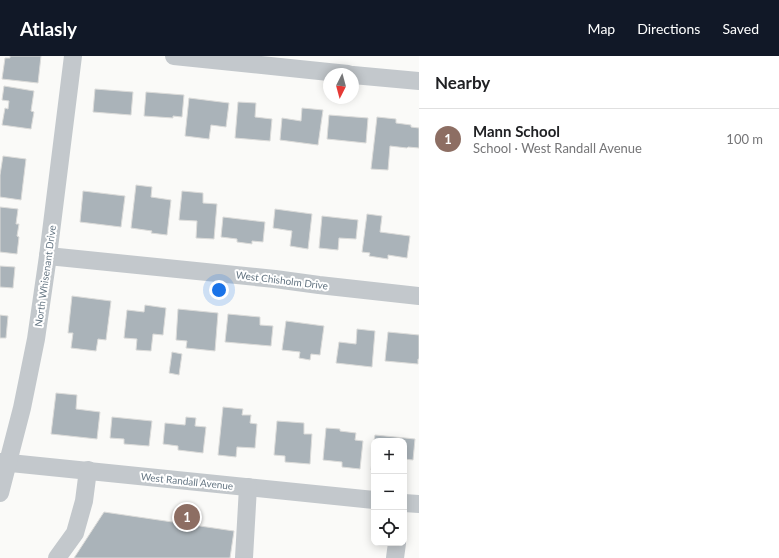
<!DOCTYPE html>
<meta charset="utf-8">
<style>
:root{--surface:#fff;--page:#f6f6f6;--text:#202124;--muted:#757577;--line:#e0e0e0;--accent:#111827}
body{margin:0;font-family:Lato,sans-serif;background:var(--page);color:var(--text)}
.controls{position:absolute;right:12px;bottom:12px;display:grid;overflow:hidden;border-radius:8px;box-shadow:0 2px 10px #0003}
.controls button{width:36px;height:36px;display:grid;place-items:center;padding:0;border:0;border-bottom:1px solid var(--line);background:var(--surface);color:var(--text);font:20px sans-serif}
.compass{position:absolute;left:323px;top:12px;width:36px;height:36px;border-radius:50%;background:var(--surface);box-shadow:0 2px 10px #0003;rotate:186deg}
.you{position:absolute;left:219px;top:234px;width:14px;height:14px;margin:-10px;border:3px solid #fff;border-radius:50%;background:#1a73e8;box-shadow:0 0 0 6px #1a73e833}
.badge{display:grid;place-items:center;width:26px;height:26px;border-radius:50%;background:var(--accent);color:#fff;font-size:13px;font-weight:700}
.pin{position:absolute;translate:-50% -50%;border:2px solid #fff;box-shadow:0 1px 4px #0006}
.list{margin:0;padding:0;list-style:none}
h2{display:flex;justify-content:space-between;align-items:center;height:52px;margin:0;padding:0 16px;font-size:17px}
h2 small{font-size:13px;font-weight:400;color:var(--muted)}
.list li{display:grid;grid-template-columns:26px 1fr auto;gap:12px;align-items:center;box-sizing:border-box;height:60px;padding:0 16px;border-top:1px solid var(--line)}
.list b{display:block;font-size:15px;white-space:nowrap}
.list p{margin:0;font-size:13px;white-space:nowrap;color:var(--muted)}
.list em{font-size:13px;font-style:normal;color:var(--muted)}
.icon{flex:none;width:22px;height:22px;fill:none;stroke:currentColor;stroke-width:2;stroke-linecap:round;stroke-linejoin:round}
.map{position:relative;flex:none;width:419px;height:502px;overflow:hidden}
header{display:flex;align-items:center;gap:24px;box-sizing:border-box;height:56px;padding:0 20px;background:var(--accent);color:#fff}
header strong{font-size:19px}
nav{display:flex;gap:22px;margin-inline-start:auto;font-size:14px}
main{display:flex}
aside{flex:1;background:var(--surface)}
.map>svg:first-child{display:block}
.building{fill:#aab3b9;stroke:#dcdcda}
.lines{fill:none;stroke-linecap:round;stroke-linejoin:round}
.minor{stroke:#c3c8cc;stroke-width:18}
.labels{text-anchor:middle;stroke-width:4;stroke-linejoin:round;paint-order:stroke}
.street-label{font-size:10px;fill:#657683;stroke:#fff}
</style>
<header>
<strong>Atlasly</strong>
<nav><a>Map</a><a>Directions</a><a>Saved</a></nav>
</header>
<main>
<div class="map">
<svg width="419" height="502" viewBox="0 0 419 502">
<rect width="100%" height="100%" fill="#fafaf8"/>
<g class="building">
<path d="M 10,0 L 41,0 L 38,27 L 2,23 L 5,2 L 10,2 Z"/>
<path d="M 4,30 L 34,35 L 31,55 L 34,56 L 31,73 L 2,69 L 5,52 L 8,53 L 9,45 L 2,44 Z"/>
<path d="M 95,33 L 133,36 L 131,59 L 93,56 Z"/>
<path d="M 146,36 L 184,39 L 182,61 L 173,60 L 173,62 L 144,60 Z"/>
<path d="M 189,42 L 229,47 L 226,71 L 211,69 L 209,83 L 185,80 Z"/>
<path d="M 238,46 L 256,47 L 255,61 L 272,63 L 270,85 L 235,82 Z"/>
<path d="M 302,52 L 323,54 L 318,89 L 280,84 L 282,62 L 301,65 Z"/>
<path d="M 329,59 L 368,62 L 366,87 L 327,83 Z"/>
<path d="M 377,61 L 396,63 L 396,67 L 411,69 L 411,71 L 419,72 L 419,92 L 408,91 L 407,92 L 390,90 L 388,114 L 371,113 Z"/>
<path d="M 3,100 L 26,103 L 21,144 L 0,141 L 0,119 Z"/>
<path d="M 136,129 L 152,131 L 151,141 L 171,144 L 167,179 L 151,177 L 152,175 L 131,172 Z"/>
<path d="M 83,135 L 125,140 L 121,171 L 80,166 Z"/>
<path d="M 182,135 L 203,137 L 203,147 L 217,148 L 214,183 L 196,182 L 197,165 L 179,164 Z"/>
<path d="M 0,151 L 18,153 L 16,168 L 19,168 L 17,180 L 19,181 L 17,198 L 0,196 Z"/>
<path d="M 275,153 L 312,158 L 308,193 L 290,190 L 292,175 L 273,172 Z"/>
<path d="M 367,158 L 382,160 L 380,176 L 410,180 L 407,202 L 388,199 L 388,203 L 369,200 L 370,197 L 362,196 Z"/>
<path d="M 322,160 L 358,164 L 356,183 L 339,182 L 338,194 L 319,192 Z"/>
<path d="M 223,161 L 265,166 L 263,186 L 252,185 L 252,188 L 237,186 L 237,183 L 221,181 Z"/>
<path d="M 0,210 L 15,211 L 13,232 L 0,231 Z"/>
<path d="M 72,240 L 111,245 L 106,284 L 98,283 L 96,295 L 71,292 L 73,277 L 68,277 Z"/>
<path d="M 145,249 L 166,252 L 163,279 L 153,278 L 151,295 L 136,294 L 137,283 L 124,282 L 127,254 L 144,256 Z"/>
<path d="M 178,253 L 218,257 L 215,295 L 186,292 L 187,285 L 176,284 Z"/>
<path d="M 228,258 L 260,261 L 260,269 L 273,270 L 271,290 L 225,286 Z"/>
<path d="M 0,259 L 8,260 L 6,282 L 0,282 Z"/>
<path d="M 286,265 L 324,270 L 320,299 L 311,298 L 310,304 L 299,302 L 300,296 L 282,294 Z"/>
<path d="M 357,273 L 375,275 L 372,311 L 336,307 L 339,286 L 356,288 Z"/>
<path d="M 388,276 L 419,279 L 419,303 L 418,303 L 418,308 L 385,305 Z"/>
<path d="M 172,296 L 182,298 L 179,319 L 169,317 Z"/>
<path d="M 56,337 L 77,339 L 76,353 L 100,356 L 97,383 L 51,378 Z"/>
<path d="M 223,351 L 243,353 L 242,359 L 251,359 L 250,367 L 257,368 L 255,392 L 237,391 L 236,401 L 218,399 Z"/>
<path d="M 112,361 L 152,365 L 149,390 L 124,388 L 124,383 L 110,382 Z"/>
<path d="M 186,361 L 196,362 L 195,370 L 206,371 L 203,397 L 178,394 L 178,390 L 163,388 L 165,367 L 185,369 Z"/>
<path d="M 277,365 L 304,367 L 304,378 L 312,378 L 310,408 L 285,406 L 285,400 L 274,399 Z"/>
<path d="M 326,372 L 340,373 L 340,375 L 356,377 L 355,384 L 363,385 L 360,413 L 342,411 L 342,406 L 323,404 Z"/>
<path d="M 375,379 L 415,383 L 413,404 L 404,403 L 404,385 L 374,385 Z"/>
<path d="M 374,389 L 374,415 L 371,414 Z"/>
<path d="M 104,456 L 234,475 L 230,502 L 74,502 Z"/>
</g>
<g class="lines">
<g class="minor">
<path d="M 174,0 L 348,18"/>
<path d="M 353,19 L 419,25"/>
<path d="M 48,200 L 275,223 L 319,229 L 419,240"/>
<path d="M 0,406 L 374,444"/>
<path d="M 0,437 L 22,352 L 36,283 L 48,200 L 73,0"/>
<path d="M 404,447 L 419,448"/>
<path d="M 57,502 L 75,477 L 84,445 L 88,414"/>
<path d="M 244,502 L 248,431"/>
<path d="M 395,502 L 397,487"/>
</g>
</g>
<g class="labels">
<g class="street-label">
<text transform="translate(45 220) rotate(-82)" y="4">North Whisenant Drive</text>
<text transform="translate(282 224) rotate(7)" y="4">West Chisholm Drive</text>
<text transform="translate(187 425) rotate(6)" y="4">West Randall Avenue</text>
</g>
</g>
</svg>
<div class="controls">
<button>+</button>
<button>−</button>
<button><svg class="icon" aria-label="locate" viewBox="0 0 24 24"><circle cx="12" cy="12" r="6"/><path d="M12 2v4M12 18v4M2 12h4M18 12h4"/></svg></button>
</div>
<svg class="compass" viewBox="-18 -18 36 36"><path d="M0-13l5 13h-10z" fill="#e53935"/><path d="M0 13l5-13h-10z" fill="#757577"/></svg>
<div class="you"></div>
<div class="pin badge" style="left:187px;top:461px;background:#8d6e63">1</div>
</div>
<aside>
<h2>Nearby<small></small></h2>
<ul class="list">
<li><span class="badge" style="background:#8d6e63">1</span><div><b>Mann School</b><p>School · West Randall Avenue</p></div><em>100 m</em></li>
</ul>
</aside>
</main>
